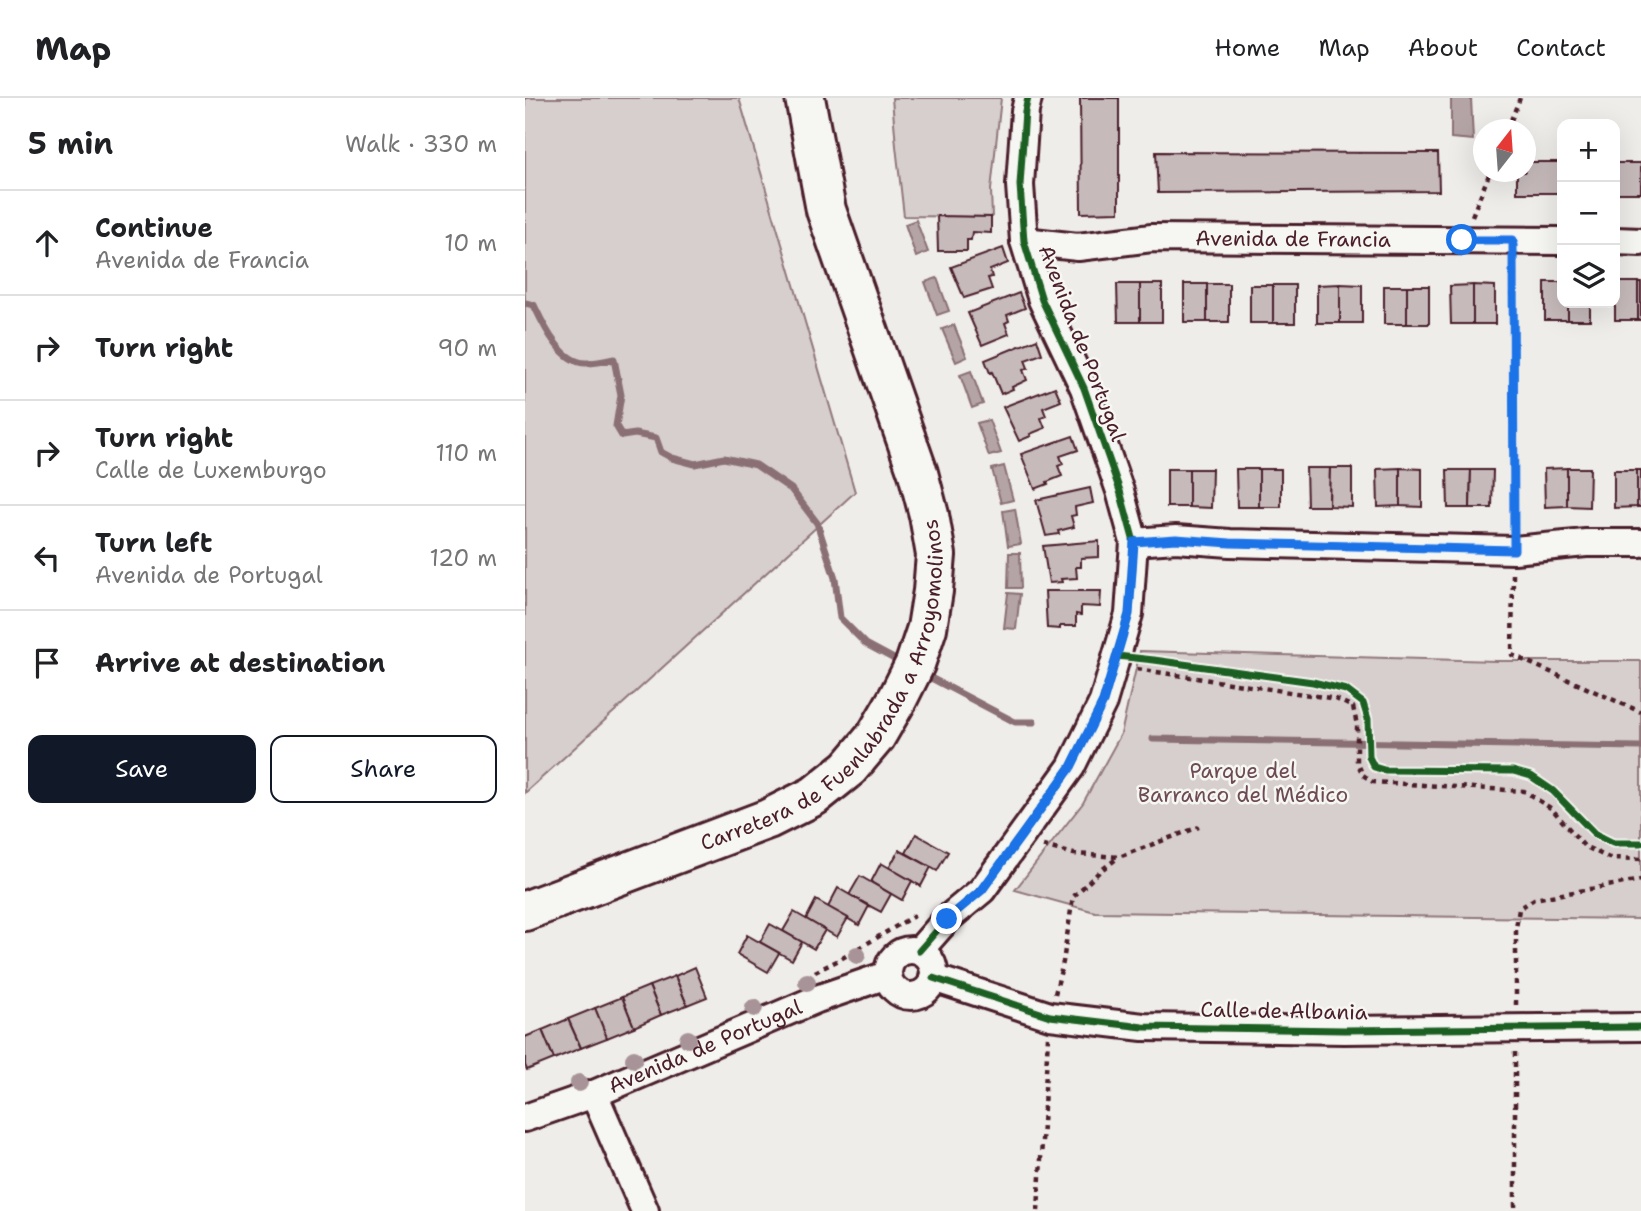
<!DOCTYPE html>
<meta charset="utf-8">
<style>
:root{--surface:#fff;--page:#f6f6f6;--text:#202124;--muted:#757577;--line:#e0e0e0;--accent:#111827}
body{margin:0;font-family:"Shantell Sans",sans-serif;background:var(--page);color:var(--text)}
.controls{position:absolute;right:21px;top:21px;display:grid;overflow:hidden;border-radius:14px;box-shadow:0 7px 28px #0002}
.controls button{width:63px;height:63px;display:grid;place-items:center;padding:0;border:0;border-bottom:2px solid var(--line);background:var(--surface);color:var(--text);font:35px sans-serif}
.compass{position:absolute;left:948px;top:21px;width:63px;height:63px;border-radius:50%;background:var(--surface);box-shadow:0 7px 28px #0002;rotate:17deg}
.stop{position:absolute;width:21px;height:21px;margin:-16px;border:5px solid #1a73e8;border-radius:50%;background:#fff}
.stop.end{background:#1a73e8;border-color:#fff;box-shadow:0 2px 7px #0008}
.list{margin:0;padding:0;list-style:none}
h2{display:flex;justify-content:space-between;align-items:center;height:91px;margin:0;padding:0 28px;font-size:30px}
h2 small{font-size:23px;font-weight:400;color:var(--muted)}
.list li{display:grid;grid-template-columns:46px 1fr auto;gap:21px;align-items:center;box-sizing:border-box;height:105px;padding:0 28px;border-top:2px solid var(--line)}
.list b{display:block;font-size:26px;white-space:nowrap}
.list p{margin:0;font-size:23px;white-space:nowrap;color:var(--muted)}
.list em{font-size:23px;font-style:normal;color:var(--muted)}
.actions{display:flex;gap:14px;padding:21px 28px}
.actions a{flex:1;padding:16px 0;border:2px solid var(--accent);border-radius:14px;text-align:center;font-size:24px;color:var(--accent)}
.actions .main{background:var(--accent);color:#fff}
.icon{flex:none;width:38px;height:38px;fill:none;stroke:currentColor;stroke-width:2;stroke-linecap:round;stroke-linejoin:round}
.map{position:relative;flex:none;width:1116px;height:1113px;overflow:hidden}
header{display:flex;align-items:center;gap:42px;box-sizing:border-box;height:98px;padding:0 35px;background:var(--surface);border-bottom:2px solid var(--line)}
header strong{font-size:33px}
nav{display:flex;gap:38px;margin-inline-start:auto;font-size:24px}
main{display:flex}
aside{flex:1;background:var(--surface)}
.map>svg:first-child{display:block}
.green{fill:#d7cfce;stroke:#90777c;stroke-width:2}
.water{fill:#b4a4a5;stroke:#8a6f74;stroke-width:2}
.lines{fill:none;stroke-linecap:round;stroke-linejoin:round}
.stream{stroke:#8a6f74;stroke-width:7}
.building{fill:#c6babb;stroke:#4a1f2b;stroke-width:2}
.street-casing{stroke:#4a1f2b;stroke-width:32}
.primary-casing{stroke:#4a1f2b;stroke-width:44}
.path{stroke:#4a1f2b;stroke-width:4.5;stroke-dasharray:5 5;stroke-linecap:butt}
.street{stroke:#f6f6f2;stroke-width:26}
.primary{stroke:#f6f6f2;stroke-width:38}
.cycleway-casing{stroke:#f6f6f2;stroke-width:11}
.cycleway{stroke:#1b5e20;stroke-width:7}
.tree{fill:#a89498}
.route{stroke:#1a73e8;stroke-width:9}
.labels{text-anchor:middle;stroke-width:5;stroke-linejoin:round;paint-order:stroke}
.street-label{font-size:21px;fill:#4a1f2b;stroke:#f6f6f2}
.park-label{font-size:21px;fill:#6d4b54;stroke:#f6f6f2}
</style>
<header>
<strong>Map</strong>
<nav><a>Home</a><a>Map</a><a>About</a><a>Contact</a></nav>
</header>
<main>
<aside>
<h2>5 min<small>Walk · 330 m</small></h2>
<ul class="list">
<li><svg class="icon" aria-label="ahead" viewBox="0 0 24 24"><path d="M12 20V5M6 11l6-6 6 6"/></svg><div><b>Continue</b><p>Avenida de Francia</p></div><em>10 m</em></li>
<li><svg class="icon" aria-label="right" viewBox="0 0 24 24"><path d="M7 20v-9h11M14 6l5 5-5 5"/></svg><div><b>Turn right</b></div><em>90 m</em></li>
<li><svg class="icon" aria-label="right" viewBox="0 0 24 24"><path d="M7 20v-9h11M14 6l5 5-5 5"/></svg><div><b>Turn right</b><p>Calle de Luxemburgo</p></div><em>110 m</em></li>
<li><svg class="icon" aria-label="left" viewBox="0 0 24 24"><path d="M17 20v-9H6M10 6l-5 5 5 5"/></svg><div><b>Turn left</b><p>Avenida de Portugal</p></div><em>120 m</em></li>
<li><svg class="icon" aria-label="arrive" viewBox="0 0 24 24"><path d="M6 21V4h12l-3 4 3 4H6"/></svg><div><b>Arrive at destination</b></div></li>
</ul>
<div class="actions"><a class="main">Save</a><a>Share</a></div>
</aside>
<div class="map">
<svg width="1116" height="1113" viewBox="0 0 1116 1113">
<rect width="100%" height="100%" fill="#efedea"/>
<filter id="ink" filterUnits="userSpaceOnUse"><feTurbulence type="fractalNoise" baseFrequency=".0143" numOctaves="2"/><feDisplacementMap in="SourceGraphic" scale="14" xChannelSelector="R" yChannelSelector="G"/><feConvolveMatrix kernelMatrix="1 2 1 2 8 2 1 2 1" color-interpolation-filters="sRGB"/></filter>
<g filter="url(#ink)">
<g class="green">
<path d="M 0,0 L 214,0 L 330,394 L 0,695 Z"/>
<path d="M 367,0 L 476,0 L 466,92 L 467,119 L 379,118 L 371,48 Z"/>
<path d="M 615,553 L 971,563 L 1116,563 L 1116,821 L 570,814 L 490,792 L 558,705 L 596,636 Z"/>
</g>
<g class="water">
<path d="M 926,0 L 946,0 L 948,42 L 926,40 Z"/>
<path d="M 391,122 L 403,154 L 391,159 L 380,126 Z"/>
<path d="M 412,180 L 424,213 L 412,217 L 400,184 Z"/>
<path d="M 429,227 L 442,259 L 431,264 L 417,231 Z"/>
<path d="M 446,273 L 458,306 L 447,310 L 435,277 Z"/>
<path d="M 464,322 L 476,355 L 464,358 L 452,325 Z"/>
<path d="M 479,368 L 488,402 L 476,405 L 467,371 Z"/>
<path d="M 490,411 L 496,446 L 483,448 L 478,413 Z"/>
<path d="M 484,455 L 495,455 L 496,490 L 483,490 Z"/>
<path d="M 483,495 L 495,496 L 491,531 L 479,530 Z"/>
</g>
<g class="lines">
<g class="stream">
<path d="M 0,205 L 9,207 C 18,226 36,266 62,265 C 71,265 80,263 89,261 L 96,297 L 91,328 L 97,338 L 110,336 L 131,340 L 136,354 L 147,360 L 170,366 L 199,360 L 231,367 L 266,391 L 292,425 L 310,480 L 315,520 L 341,546 L 369,561"/>
<path d="M 406,580 L 490,624 L 509,624"/>
<path d="M 628,641 L 1116,649"/>
</g>
</g>
<g class="building">
<path d="M 555,0 L 594,0 L 594,114 L 556,115 Z"/>
<path d="M 631,54 L 913,55 L 914,93 L 633,95 Z"/>
<path d="M 1000,64 L 1037,64 L 1037,95 L 992,95 L 992,74 L 1000,74 Z"/>
<rect x="1090" y="65" width="26" height="30"/>
<path d="M 412,118 L 466,119 L 466,135 L 447,134 L 446,142 L 442,142 L 442,153 L 413,153 Z"/>
<path d="M 478,150 L 483,165 L 465,172 L 467,179 L 463,180 L 467,191 L 439,200 L 426,169 Z"/>
<path d="M 1020,184 L 1037,184 L 1037,205 L 1043,205 L 1043,222 L 1020,222 Z"/>
<rect x="1090" y="184" width="23" height="38"/>
<rect x="1113" y="184" width="3" height="38"/>
<path d="M 592,186 L 615,186 L 615,224 L 593,224 Z"/>
<rect x="615" y="186" width="22" height="38"/>
<rect x="659" y="186" width="23" height="38"/>
<rect x="682" y="186" width="22" height="38"/>
<path d="M 815,186 L 837,187 L 837,225 L 815,225 Z"/>
<path d="M 815,186 L 815,225 L 792,225 L 792,187 Z"/>
<rect x="725" y="187" width="23" height="38"/>
<rect x="748" y="187" width="22" height="38"/>
<path d="M 948,187 L 970,188 L 970,226 L 948,226 Z"/>
<path d="M 948,187 L 948,226 L 926,226 L 925,188 Z"/>
<rect x="859" y="188" width="23" height="38"/>
<rect x="882" y="188" width="22" height="38"/>
<path d="M 494,195 L 500,210 L 482,217 L 484,223 L 480,225 L 484,236 L 457,247 L 443,215 Z"/>
<rect x="1043" y="205" width="22" height="17"/>
<path d="M 512,241 L 517,256 L 500,262 L 503,270 L 498,272 L 502,282 L 487,289 L 488,291 L 476,296 L 467,274 L 465,275 L 460,262 Z"/>
<path d="M 530,289 L 536,303 L 518,310 L 521,318 L 516,320 L 520,330 L 505,336 L 506,338 L 494,343 L 478,309 Z"/>
<path d="M 548,338 L 553,352 L 535,358 L 538,366 L 533,368 L 537,378 L 522,384 L 523,386 L 510,391 L 496,356 Z"/>
<path d="M 781,370 L 805,370 L 804,408 L 782,408 Z"/>
<path d="M 805,370 L 827,370 L 827,409 L 804,408 Z"/>
<path d="M 875,370 L 897,371 L 897,409 L 875,408 Z"/>
<path d="M 875,370 L 875,408 L 853,409 L 852,371 Z"/>
<path d="M 1042,370 L 1065,370 L 1064,409 L 1042,408 Z"/>
<path d="M 1042,370 L 1042,408 L 1020,409 L 1019,371 Z"/>
<rect x="642" y="371" width="22" height="38"/>
<path d="M 664,371 L 687,371 L 686,410 L 664,409 Z"/>
<path d="M 711,371 L 734,371 L 734,409 L 712,409 Z"/>
<rect x="734" y="371" width="22" height="38"/>
<path d="M 922,372 L 946,372 L 945,410 L 923,410 Z"/>
<path d="M 946,372 L 968,372 L 967,410 L 945,410 Z"/>
<path d="M 1089,372 L 1112,372 L 1112,409 L 1089,410 Z"/>
<rect x="1112" y="372" width="4" height="37"/>
<path d="M 565,390 L 568,405 L 550,409 L 551,417 L 546,418 L 549,429 L 533,433 L 534,436 L 521,438 L 511,402 Z"/>
<path d="M 574,443 L 574,459 L 556,460 L 556,469 L 551,469 L 552,480 L 536,481 L 537,484 L 524,485 L 518,448 Z"/>
<path d="M 520,493 L 576,493 L 575,509 L 556,508 L 556,517 L 551,516 L 551,528 L 535,528 L 535,531 L 522,530 Z"/>
<path d="M 391,736 L 423,754 L 412,773 L 381,755 Z"/>
<path d="M 374,752 L 406,769 L 396,788 L 364,770 Z"/>
<path d="M 356,765 L 387,783 L 377,802 L 346,784 Z"/>
<path d="M 335,778 L 366,796 L 356,814 L 324,797 Z"/>
<path d="M 313,790 L 344,808 L 334,827 L 303,809 Z"/>
<path d="M 291,802 L 323,820 L 312,839 L 281,821 Z"/>
<path d="M 269,814 L 300,832 L 289,851 L 258,833 Z"/>
<path d="M 245,826 L 277,844 L 267,862 L 235,844 Z"/>
<path d="M 222,837 L 254,855 L 243,874 L 212,856 Z"/>
<path d="M 170,869 L 182,899 L 162,907 L 150,878 Z"/>
<path d="M 150,878 L 162,907 L 136,917 L 124,888 Z"/>
<path d="M 124,888 L 136,917 L 109,929 L 97,899 Z"/>
<path d="M 97,899 L 109,929 L 82,940 L 70,910 Z"/>
<path d="M 70,910 L 82,940 L 56,950 L 43,921 Z"/>
<path d="M 43,921 L 56,950 L 29,961 L 17,932 Z"/>
<path d="M 17,932 L 29,961 L 2,972 L 0,967 L 0,939 Z"/>
</g>
<g class="lines">
<defs>
<g id="street">
<path id="s1" d="M 499,143 L 553,149 L 627,140 L 1037,143"/>
<path d="M 1090,143 L 1116,144"/>
<path d="M 609,444 L 651,441 L 705,445 L 989,452 L 1061,445 L 1116,445"/>
<circle cx="386" cy="875" r="23"/>
<path d="M 394,853 L 422,821 L 457,792 L 546,669 L 578,604 L 604,516 L 609,444 L 595,393 L 559,290 L 517,202 L 499,143 L 495,87 L 500,13 L 503,0"/>
<path d="M 408,880 L 525,918 L 618,929 L 819,932 L 1116,929"/>
<path d="M 69,996 L 120,1113"/>
<path id="s2" d="M 0,1020 L 69,996 L 292,901 L 362,877"/>
</g>
<g id="primary">
<path id="s3" d="M 0,813 L 243,721 L 289,698 L 324,670 L 351,638 L 373,600 L 390,566 L 402,530 L 408,493 L 411,457 L 404,417 L 393,375 L 301,112 L 280,0"/>
</g>
</defs>
<use href="#street" class="street-casing"/>
<use href="#primary" class="primary-casing"/>
<g class="path">
<path d="M 982,32 L 995,0"/>
<path d="M 947,118 L 965,74"/>
<path d="M 988,164 L 989,428"/>
<path d="M 988,476 L 987,557 L 1116,614"/>
<path d="M 612,571 L 811,601 L 828,609 L 832,627 L 832,664 L 838,677 L 848,684 L 999,693 L 1027,711 L 1059,748 L 1084,760 L 1116,761"/>
<path d="M 518,748 L 549,756 L 594,759 L 674,729"/>
<path d="M 290,874 L 314,862 L 392,816"/>
<path d="M 530,896 L 538,864 L 548,799 L 575,773 L 594,759"/>
<path d="M 991,907 L 991,830 L 994,811 L 1009,801 L 1116,782"/>
<path d="M 990,954 L 990,1113"/>
<path d="M 513,1113 L 523,939"/>
</g>
<use href="#street" class="street"/>
<use href="#primary" class="primary"/>
<defs>
<g id="cycleway">
<path d="M 592,558 L 629,562 L 788,584 L 821,592 L 838,605 L 843,621 L 844,659 L 849,669 L 859,672 L 988,673 L 1006,678 L 1028,693 L 1070,736 L 1088,745 L 1116,745"/>
<path d="M 394,853 L 422,821 L 457,792 L 546,669 L 578,604 L 604,516 L 609,444 L 595,393 L 559,290 L 517,202 L 499,143 L 495,87 L 500,13 L 503,0"/>
<path d="M 408,880 L 525,918 L 618,929 L 819,932 L 1116,929"/>
</g>
</defs>
<use href="#cycleway" class="cycleway-casing"/>
<use href="#cycleway" class="cycleway"/>
</g>
<g class="tree">
<circle cx="332" cy="857" r="9"/>
<circle cx="282" cy="884" r="9"/>
<circle cx="229" cy="910" r="9"/>
<circle cx="163" cy="941" r="9"/>
<circle cx="109" cy="961" r="9"/>
<circle cx="54" cy="985" r="9"/>
</g>
</g>
<g class="lines" filter="url(#ink)">
<path class="route" d="M 422,821 L 457,792 L 546,669 L 578,604 L 604,516 L 609,444 L 651,441 L 705,445 L 989,452 L 988,142 L 937,142"/>
</g>
<g class="labels">
<g class="street-label">
<text dy="7" stroke="none"><textPath href="#s1" startOffset="270">Avenida de Francia</textPath></text>
<text transform="translate(557 245) rotate(69)" y="7">Avenida de Portugal</text>
<text dy="7" stroke="none"><textPath href="#s3" startOffset="408">Carretera de Fuenlabrada a Arroyomolinos</textPath></text>
<text transform="translate(759 913) rotate(1)" y="7">Calle de Albania</text>
<text dy="7" stroke="none"><textPath href="#s2" startOffset="194">Avenida de Portugal</textPath></text>
</g>
<g class="park-label">
<text x="718" y="680">Parque del<tspan x="718" dy="24">Barranco del Médico</tspan></text>
</g>
</g>
</svg>
<div class="controls">
<button>+</button>
<button>−</button>
<button><svg class="icon" aria-label="layers" viewBox="0 0 24 24"><path d="M12 4l9 5-9 5-9-5zM3 14l9 5 9-5"/></svg></button>
</div>
<svg class="compass" viewBox="-18 -18 36 36"><path d="M0-13l5 13h-10z" fill="#e53935"/><path d="M0 13l5-13h-10z" fill="#757577"/></svg>
<div class="stop" style="left:937px;top:142px"></div>
<div class="stop end" style="left:422px;top:821px"></div>
</div>
</main>
